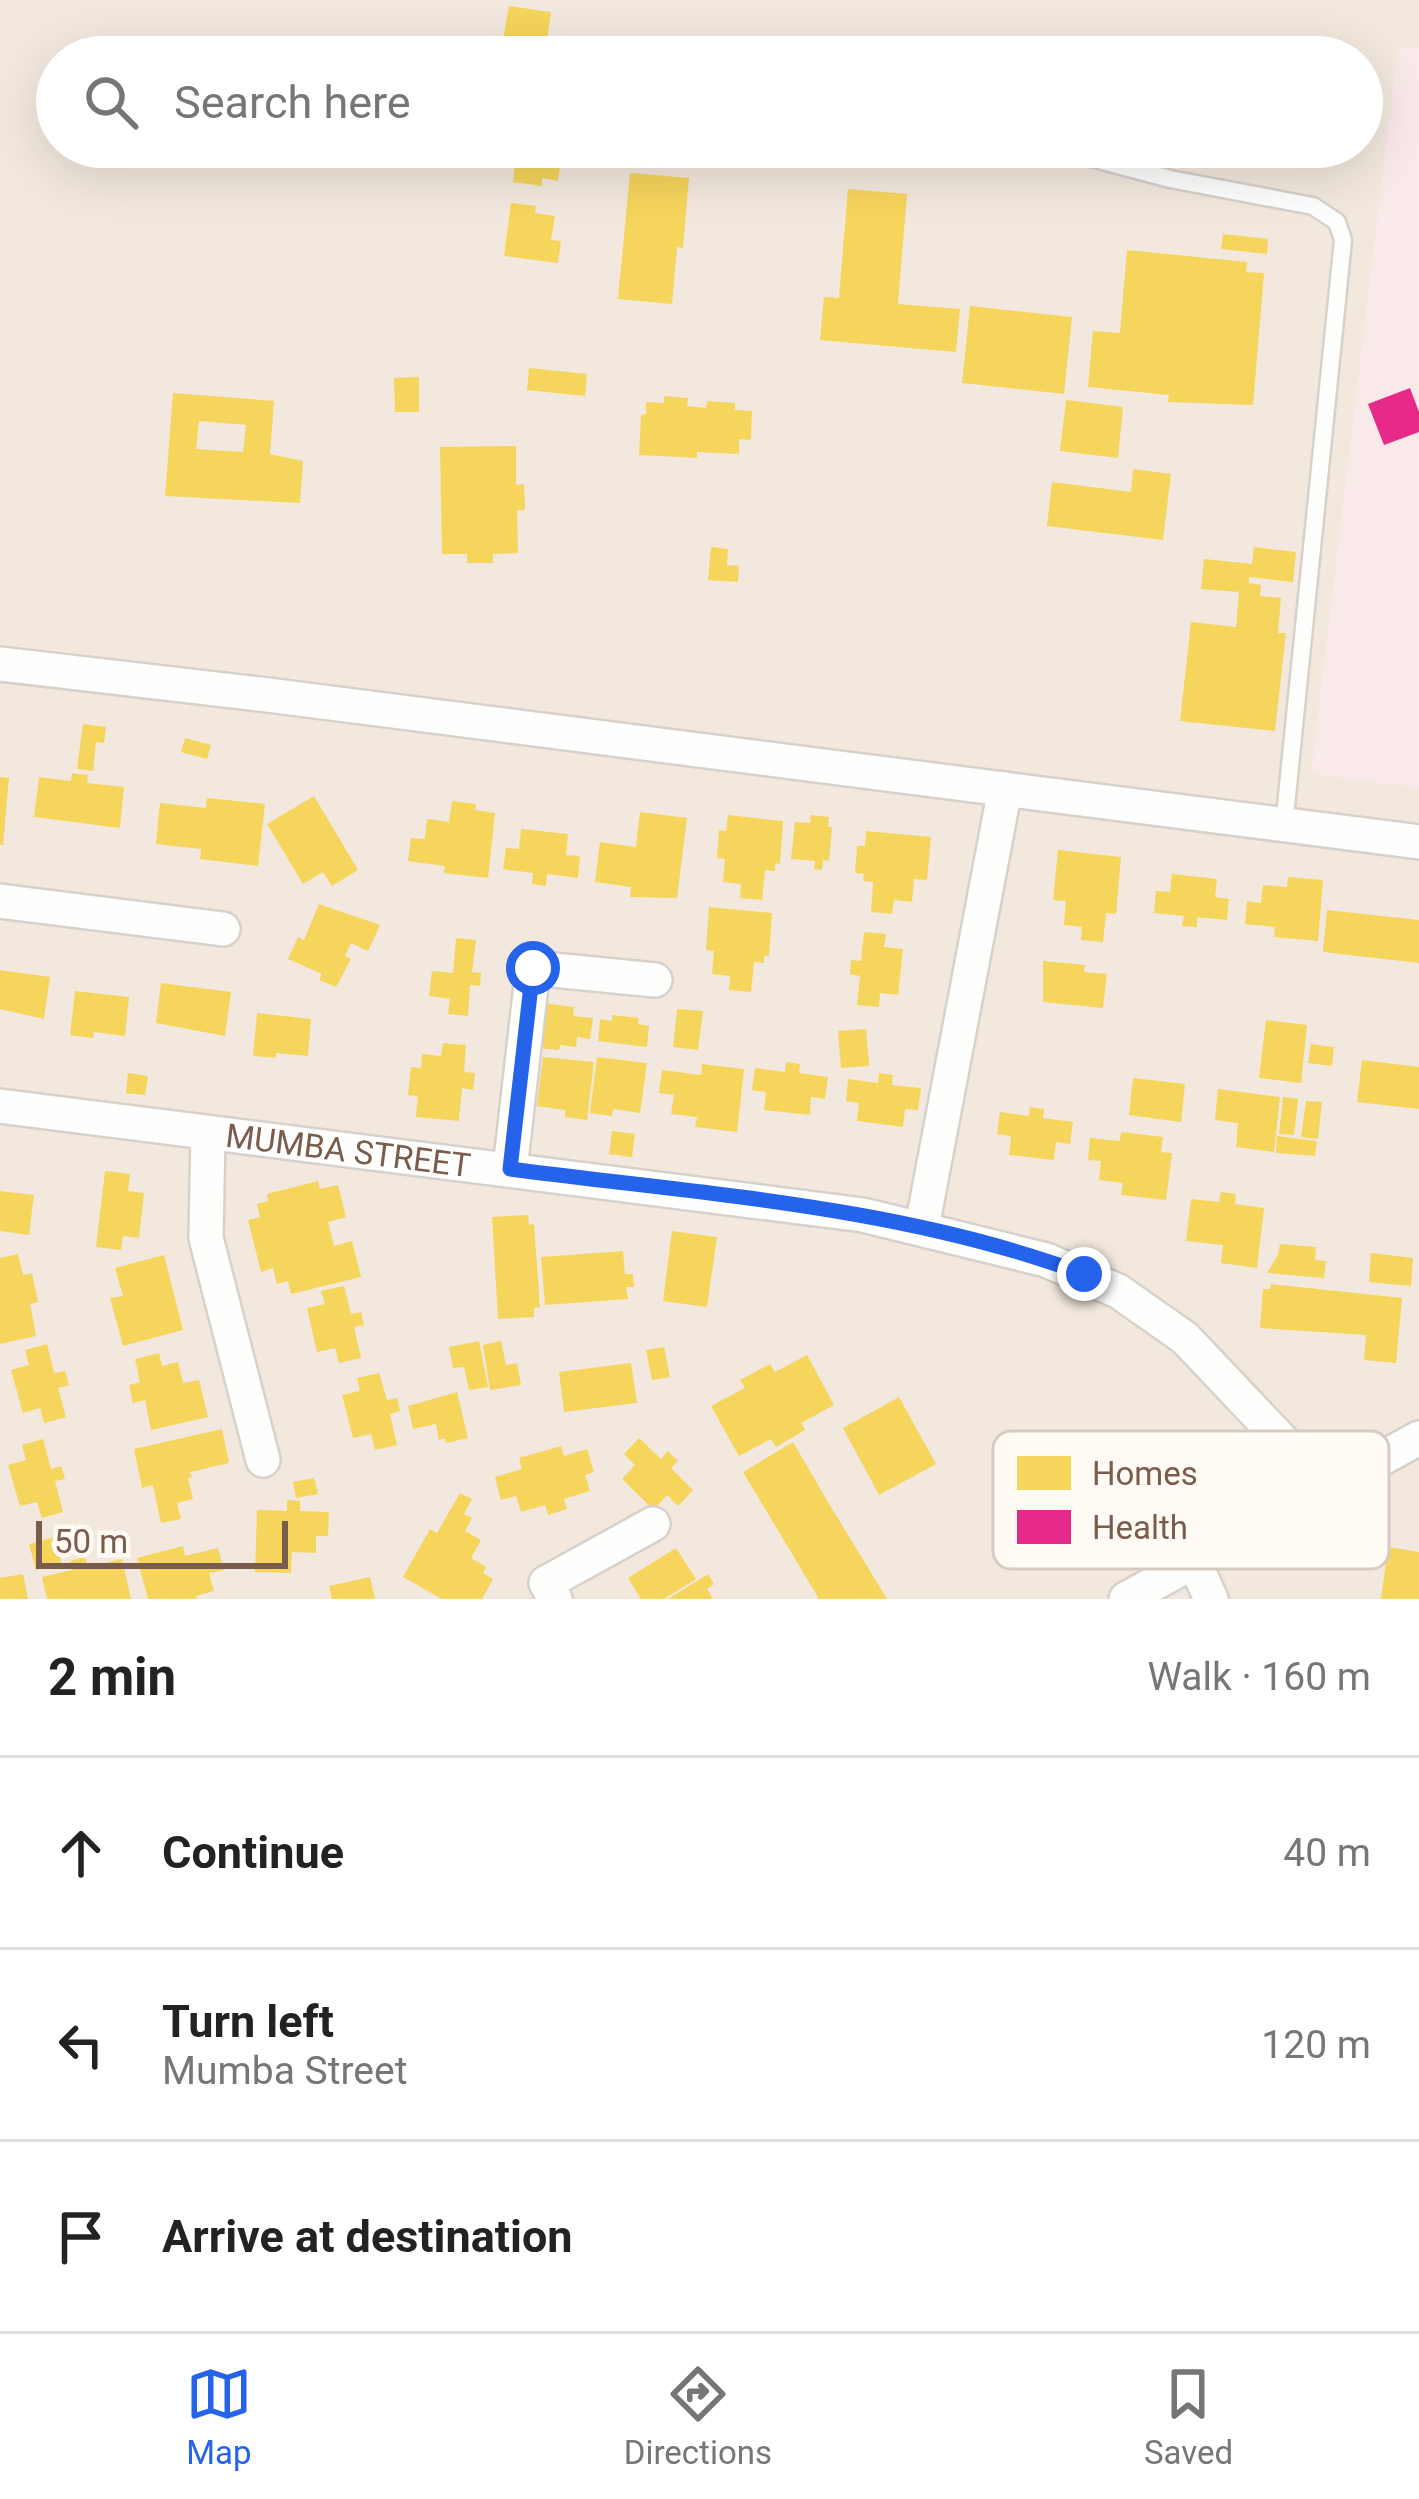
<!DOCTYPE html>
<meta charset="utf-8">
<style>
:root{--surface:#fff;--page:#f6f6f6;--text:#222;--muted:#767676;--line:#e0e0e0;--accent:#2563eb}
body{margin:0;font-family:Roboto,sans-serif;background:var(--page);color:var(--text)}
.scale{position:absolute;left:36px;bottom:30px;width:252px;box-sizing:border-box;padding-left:12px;border:6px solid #7a5c4d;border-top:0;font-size:33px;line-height:42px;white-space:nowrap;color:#7a5c4d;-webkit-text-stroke:9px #fffaf3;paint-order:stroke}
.stop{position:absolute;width:36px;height:36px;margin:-27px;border:9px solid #2563eb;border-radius:50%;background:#fff}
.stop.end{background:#2563eb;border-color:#fff;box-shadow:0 3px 12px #0008}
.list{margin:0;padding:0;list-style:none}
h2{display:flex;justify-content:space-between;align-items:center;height:156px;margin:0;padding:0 48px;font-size:51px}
h2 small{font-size:39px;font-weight:400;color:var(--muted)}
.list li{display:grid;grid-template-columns:78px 1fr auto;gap:36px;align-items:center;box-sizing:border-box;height:192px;padding:0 48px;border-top:3px solid var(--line)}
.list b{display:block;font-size:45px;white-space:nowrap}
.list p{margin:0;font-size:39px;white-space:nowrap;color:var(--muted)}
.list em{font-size:39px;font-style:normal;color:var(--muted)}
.icon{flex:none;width:66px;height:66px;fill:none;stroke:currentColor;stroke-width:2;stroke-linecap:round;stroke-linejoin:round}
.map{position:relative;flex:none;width:1419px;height:1599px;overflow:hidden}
.search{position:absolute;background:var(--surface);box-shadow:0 12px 48px #0002;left:36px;right:36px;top:36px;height:132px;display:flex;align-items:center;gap:30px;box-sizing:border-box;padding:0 42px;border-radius:66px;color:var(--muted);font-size:45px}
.sheet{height:732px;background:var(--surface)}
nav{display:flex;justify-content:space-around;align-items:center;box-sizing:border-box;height:168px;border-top:3px solid var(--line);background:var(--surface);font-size:33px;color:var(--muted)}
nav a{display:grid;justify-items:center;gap:6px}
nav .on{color:var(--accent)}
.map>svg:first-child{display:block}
.residential{fill:#f2e8de;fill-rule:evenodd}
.medical{fill:#fae9e9}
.homes{fill:#f6d55c;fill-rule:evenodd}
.health{fill:#e7298a}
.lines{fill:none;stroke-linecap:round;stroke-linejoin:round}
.service-casing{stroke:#d7d1cb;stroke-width:21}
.minor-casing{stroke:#d7d1cb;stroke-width:38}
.service{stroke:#fefefd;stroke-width:16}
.minor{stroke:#fefefd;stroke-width:33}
.route{stroke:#2563eb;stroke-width:15}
.labels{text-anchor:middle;stroke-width:12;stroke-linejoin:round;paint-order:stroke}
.street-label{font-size:33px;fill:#7a5c4d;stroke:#fffaf3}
.key{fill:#fffaf3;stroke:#d7cbc1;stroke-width:3}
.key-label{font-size:33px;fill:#7a5c4d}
</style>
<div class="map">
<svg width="1419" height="1599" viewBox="0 0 1419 1599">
<rect width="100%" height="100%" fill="#f9f5f0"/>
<path class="residential" d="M 0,0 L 1419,0 L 1419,1599 L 0,1599 ZM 57,57 L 1362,57 L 1362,147 L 57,147 Z"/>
<path class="medical" d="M 1398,46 L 1419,49 L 1419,788 L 1311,774 Z"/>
<g class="homes">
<path d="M 509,6 L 551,12 L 546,47 L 503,40 Z"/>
<path d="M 517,147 L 570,147 L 569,154 L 562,153 L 558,181 L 542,178 L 542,186 L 513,182 Z"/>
<path d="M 630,173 L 689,178 L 683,248 L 677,247 L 672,304 L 618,299 Z"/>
<path d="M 848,189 L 907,194 L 898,304 L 960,309 L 956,352 L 820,340 L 824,297 L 839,298 Z"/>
<path d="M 511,203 L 536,206 L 535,213 L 555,216 L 551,240 L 561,241 L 558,263 L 504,256 Z"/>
<path d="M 1223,234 L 1268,239 L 1267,254 L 1221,249 Z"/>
<path d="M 1127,250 L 1247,262 L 1246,272 L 1264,273 L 1253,405 L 1168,402 L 1169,395 L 1088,387 L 1093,331 L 1120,333 Z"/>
<path d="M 970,306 L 1072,317 L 1064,394 L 962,383 Z"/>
<path d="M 529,368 L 587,374 L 585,396 L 527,390 Z"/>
<path d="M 419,377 L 419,412 L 395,412 L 394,378 Z"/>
<path d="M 173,393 L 274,401 L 270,454 L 303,461 L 300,503 L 165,496 ZM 199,421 L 246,425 L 243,452 L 196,449 Z"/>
<path d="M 664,396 L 688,398 L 687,406 L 706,408 L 707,401 L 735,403 L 735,410 L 752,411 L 751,440 L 739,439 L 739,454 L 697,452 L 697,458 L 639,455 L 641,415 L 646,414 L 646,402 L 664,403 Z"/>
<path d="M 1066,400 L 1123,407 L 1118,458 L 1060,451 Z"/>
<path d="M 516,446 L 516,485 L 524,484 L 525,510 L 517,510 L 518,553 L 493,554 L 493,563 L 467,563 L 467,554 L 442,554 L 440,447 Z"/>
<path d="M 1133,469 L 1171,474 L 1163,540 L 1047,526 L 1052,482 L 1131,492 Z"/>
<path d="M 711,547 L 728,549 L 727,565 L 739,566 L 738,582 L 708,580 Z"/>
<path d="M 1254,547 L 1296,552 L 1293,582 L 1249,577 L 1249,583 L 1261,585 L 1260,596 L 1281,598 L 1278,633 L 1286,633 L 1275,731 L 1180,721 L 1191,622 L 1236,627 L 1239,592 L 1201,589 L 1204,559 L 1252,564 Z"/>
<path d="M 83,724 L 106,727 L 104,743 L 96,742 L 93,771 L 77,769 Z"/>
<path d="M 185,738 L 211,745 L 207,759 L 181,752 Z"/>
<path d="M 72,773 L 88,775 L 87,783 L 124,787 L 120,828 L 34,817 L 39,777 L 71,781 Z"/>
<path d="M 0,777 L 9,778 L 3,845 L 0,845 Z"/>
<path d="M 314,796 L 358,870 L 332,886 L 323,872 L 303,884 L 267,824 Z"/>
<path d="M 207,798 L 265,804 L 258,866 L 200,859 L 201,849 L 156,844 L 160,803 L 206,808 Z"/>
<path d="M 452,801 L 476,804 L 475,810 L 495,813 L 488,878 L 444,873 L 445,866 L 408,861 L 411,838 L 425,839 L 427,819 L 449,822 Z"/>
<path d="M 640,812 L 687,818 L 677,898 L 630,897 L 631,887 L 595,882 L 600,842 L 636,847 Z"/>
<path d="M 728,815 L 783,821 L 780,864 L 775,863 L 775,871 L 765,870 L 762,900 L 740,898 L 741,884 L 723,882 L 725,859 L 717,858 L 719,830 L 726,831 Z"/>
<path d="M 811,815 L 829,817 L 828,827 L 832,827 L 829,861 L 823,860 L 822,870 L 814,869 L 815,861 L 791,859 L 795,822 L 810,823 Z"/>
<path d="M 521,829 L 568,834 L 566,855 L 580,856 L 578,878 L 547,874 L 546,886 L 532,884 L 533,873 L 503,869 L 506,848 L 519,849 Z"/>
<path d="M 866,831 L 931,837 L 927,880 L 914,879 L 912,902 L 894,900 L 892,914 L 871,912 L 873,882 L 863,881 L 864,874 L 855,873 L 857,846 L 865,846 Z"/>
<path d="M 1058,850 L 1121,857 L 1116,914 L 1106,913 L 1103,942 L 1081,940 L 1082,927 L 1064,925 L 1066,901 L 1053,900 Z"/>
<path d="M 1172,874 L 1217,879 L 1215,897 L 1229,899 L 1227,920 L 1197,917 L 1197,927 L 1182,926 L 1184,916 L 1154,913 L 1156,891 L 1170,892 Z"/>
<path d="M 1288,877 L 1323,880 L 1318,941 L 1274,937 L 1275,927 L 1245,924 L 1247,901 L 1261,903 L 1263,885 L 1287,887 Z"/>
<path d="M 319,904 L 380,925 L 368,951 L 351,943 L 345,956 L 351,959 L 336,987 L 319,980 L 322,974 L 288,959 L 298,937 L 304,940 Z"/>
<path d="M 709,907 L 772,913 L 769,956 L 764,956 L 764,963 L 754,962 L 751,992 L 729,990 L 730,976 L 712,974 L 714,951 L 706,950 Z"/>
<path d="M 1327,910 L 1419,920 L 1419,963 L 1323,952 Z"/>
<path d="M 864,932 L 886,934 L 884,947 L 903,949 L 898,995 L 880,993 L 879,1007 L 857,1005 L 860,976 L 850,974 L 851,960 L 861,961 Z"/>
<path d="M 456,938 L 476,940 L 472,972 L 481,973 L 480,986 L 470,985 L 468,1016 L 448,1014 L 450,999 L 429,996 L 432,971 L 453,973 Z"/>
<path d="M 1043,961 L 1085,965 L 1084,972 L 1107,974 L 1103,1008 L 1043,1002 Z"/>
<path d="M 0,970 L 50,977 L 44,1019 L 0,1009 Z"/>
<path d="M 161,983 L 231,992 L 225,1036 L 156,1023 Z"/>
<path d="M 75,991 L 129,997 L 125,1036 L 94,1032 L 93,1038 L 70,1035 Z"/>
<path d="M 544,1003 L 574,1007 L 573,1016 L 593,1018 L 590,1039 L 577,1037 L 576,1047 L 560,1045 L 559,1050 L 538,1048 Z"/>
<path d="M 677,1009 L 703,1011 L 698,1050 L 673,1047 Z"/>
<path d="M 257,1013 L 311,1019 L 308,1056 L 276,1053 L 275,1058 L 253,1056 Z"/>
<path d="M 612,1015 L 639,1018 L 638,1024 L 649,1026 L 647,1047 L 598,1041 L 600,1019 L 612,1021 Z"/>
<path d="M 1266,1020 L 1307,1025 L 1301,1083 L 1259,1078 Z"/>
<path d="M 866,1029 L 869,1066 L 841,1068 L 838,1031 Z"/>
<path d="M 443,1043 L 466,1045 L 464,1072 L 475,1073 L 473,1090 L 462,1088 L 459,1121 L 416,1117 L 418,1096 L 408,1095 L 411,1067 L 421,1068 L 422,1054 L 441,1056 Z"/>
<path d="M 1311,1044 L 1334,1047 L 1332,1066 L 1308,1063 Z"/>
<path d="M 543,1057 L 594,1062 L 587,1120 L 565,1117 L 565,1110 L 537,1106 Z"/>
<path d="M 597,1057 L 647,1063 L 640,1113 L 613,1109 L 612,1116 L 590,1113 Z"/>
<path d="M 1362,1060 L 1419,1067 L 1419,1109 L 1357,1102 Z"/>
<path d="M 786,1062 L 800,1064 L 799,1073 L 828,1077 L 825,1099 L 811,1097 L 810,1115 L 764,1110 L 766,1092 L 752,1090 L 755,1068 L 785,1072 Z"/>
<path d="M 702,1064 L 744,1069 L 737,1132 L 695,1127 L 697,1117 L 671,1114 L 674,1095 L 659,1093 L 662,1070 L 701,1075 Z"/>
<path d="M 128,1073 L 148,1076 L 145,1095 L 126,1093 Z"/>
<path d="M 879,1073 L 893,1075 L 892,1085 L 921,1088 L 918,1110 L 905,1109 L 903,1127 L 857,1121 L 859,1103 L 846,1101 L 848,1079 L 878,1083 Z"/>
<path d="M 1133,1078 L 1185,1084 L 1181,1122 L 1129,1115 Z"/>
<path d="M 1218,1089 L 1280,1097 L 1274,1152 L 1236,1147 L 1238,1123 L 1215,1120 Z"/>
<path d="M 1283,1097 L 1298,1099 L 1294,1135 L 1279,1134 Z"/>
<path d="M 1306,1101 L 1322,1102 L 1318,1139 L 1301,1137 Z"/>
<path d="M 1030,1107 L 1044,1109 L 1043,1118 L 1073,1122 L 1070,1144 L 1056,1142 L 1054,1160 L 1009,1155 L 1011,1136 L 997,1134 L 1000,1112 L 1029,1116 Z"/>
<path d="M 612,1131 L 635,1134 L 632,1157 L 609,1154 Z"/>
<path d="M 1121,1132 L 1163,1137 L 1161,1152 L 1172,1153 L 1166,1200 L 1121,1195 L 1123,1183 L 1099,1180 L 1101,1161 L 1088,1160 L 1090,1138 L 1120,1141 Z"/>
<path d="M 1277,1136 L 1317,1141 L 1315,1156 L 1276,1153 Z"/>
<path d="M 105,1171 L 130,1174 L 128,1191 L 144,1193 L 139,1238 L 123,1236 L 121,1250 L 96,1247 Z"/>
<path d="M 318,1181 L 320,1189 L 338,1185 L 346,1217 L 328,1222 L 334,1246 L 352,1241 L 361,1277 L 291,1294 L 288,1281 L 277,1284 L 273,1268 L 261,1272 L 248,1220 L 260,1217 L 257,1204 L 268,1201 L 267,1194 Z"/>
<path d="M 0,1191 L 34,1195 L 29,1235 L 0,1231 Z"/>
<path d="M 1221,1192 L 1236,1194 L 1235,1204 L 1264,1208 L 1257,1268 L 1221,1263 L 1223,1245 L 1186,1241 L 1191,1199 L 1219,1202 Z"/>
<path d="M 528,1215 L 529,1225 L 534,1224 L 540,1307 L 534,1308 L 534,1317 L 498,1319 L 492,1217 Z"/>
<path d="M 672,1231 L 717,1237 L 707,1307 L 663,1301 Z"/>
<path d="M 1280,1244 L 1316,1247 L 1315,1260 L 1326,1261 L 1324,1278 L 1267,1273 L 1278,1255 Z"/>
<path d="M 623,1251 L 625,1274 L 633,1274 L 634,1287 L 626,1287 L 628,1299 L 545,1305 L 541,1257 Z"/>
<path d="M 1371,1253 L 1413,1258 L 1411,1286 L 1369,1282 Z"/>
<path d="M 18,1254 L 23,1275 L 32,1273 L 38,1302 L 30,1304 L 36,1336 L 0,1344 L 0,1258 Z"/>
<path d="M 164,1255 L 183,1330 L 123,1346 L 110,1298 L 123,1296 L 115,1268 Z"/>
<path d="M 1271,1284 L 1402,1298 L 1396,1363 L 1364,1360 L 1366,1335 L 1260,1328 L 1263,1289 L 1270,1289 Z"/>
<path d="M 344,1286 L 351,1314 L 361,1312 L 364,1325 L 354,1327 L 361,1358 L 339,1363 L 335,1348 L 317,1352 L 307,1308 L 325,1304 L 321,1291 Z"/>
<path d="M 479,1341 L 488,1387 L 469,1390 L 464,1367 L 453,1368 L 449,1347 Z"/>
<path d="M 501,1341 L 506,1365 L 517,1363 L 521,1385 L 490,1390 L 483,1345 Z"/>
<path d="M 47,1344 L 54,1373 L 65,1371 L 69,1385 L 58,1388 L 66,1417 L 44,1423 L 40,1408 L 23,1413 L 11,1370 L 29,1365 L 25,1350 Z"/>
<path d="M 664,1347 L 670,1377 L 652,1380 L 646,1350 Z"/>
<path d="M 159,1353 L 162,1366 L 178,1362 L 183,1383 L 199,1380 L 208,1417 L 151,1430 L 145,1400 L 133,1403 L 129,1385 L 140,1382 L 135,1359 Z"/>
<path d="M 807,1355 L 834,1405 L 801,1423 L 805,1430 L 776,1447 L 771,1439 L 739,1456 L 711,1406 L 745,1388 L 740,1380 L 770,1364 L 775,1372 Z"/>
<path d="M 631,1363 L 637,1403 L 564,1412 L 559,1372 Z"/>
<path d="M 379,1373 L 387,1400 L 397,1398 L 400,1411 L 390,1414 L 397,1445 L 375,1450 L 371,1434 L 353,1438 L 342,1395 L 360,1391 L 357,1378 Z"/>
<path d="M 457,1392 L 468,1438 L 446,1443 L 445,1438 L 439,1440 L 436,1424 L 413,1429 L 408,1406 Z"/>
<path d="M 899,1397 L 936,1464 L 879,1495 L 843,1428 Z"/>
<path d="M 222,1429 L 229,1463 L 190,1472 L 192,1477 L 188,1478 L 193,1499 L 177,1503 L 181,1519 L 161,1523 L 153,1485 L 142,1488 L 134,1449 Z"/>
<path d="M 639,1438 L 661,1459 L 668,1451 L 678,1461 L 671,1468 L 693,1490 L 678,1506 L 667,1495 L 654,1510 L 622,1479 L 635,1465 L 624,1454 Z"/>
<path d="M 43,1439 L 51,1469 L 61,1466 L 65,1479 L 55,1481 L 63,1512 L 42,1518 L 37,1502 L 20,1506 L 8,1465 L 26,1460 L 22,1445 Z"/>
<path d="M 793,1442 L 831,1507 L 887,1599 L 819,1599 L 782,1537 L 743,1472 Z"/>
<path d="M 561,1446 L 564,1456 L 587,1449 L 594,1472 L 585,1475 L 590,1491 L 564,1499 L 567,1509 L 548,1515 L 545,1505 L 521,1512 L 516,1496 L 501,1500 L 495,1477 L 522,1469 L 519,1458 Z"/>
<path d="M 314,1478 L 318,1494 L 296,1498 L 293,1482 Z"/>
<path d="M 460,1493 L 472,1499 L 464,1514 L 472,1518 L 465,1531 L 481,1540 L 471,1558 L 486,1567 L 483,1573 L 493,1579 L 482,1599 L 442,1599 L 403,1577 L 430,1529 L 437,1533 Z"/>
<path d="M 287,1500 L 300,1501 L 300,1511 L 329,1512 L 328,1536 L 316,1536 L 316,1553 L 292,1552 L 291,1573 L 255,1572 L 257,1510 L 287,1511 Z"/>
<path d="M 70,1533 L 76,1553 L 60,1557 L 61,1563 L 36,1570 L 29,1544 Z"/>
<path d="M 183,1546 L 185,1556 L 218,1548 L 224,1570 L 209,1573 L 214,1591 L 196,1596 L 197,1599 L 148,1599 L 137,1558 Z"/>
<path d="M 1388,1547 L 1419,1552 L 1419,1599 L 1381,1599 Z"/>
<path d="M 676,1548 L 696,1579 L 664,1599 L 641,1599 L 628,1578 Z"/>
<path d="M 85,1557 L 88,1567 L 122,1559 L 131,1599 L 47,1599 L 42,1577 L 72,1570 L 70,1561 Z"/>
<path d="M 23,1574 L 28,1599 L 0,1599 L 0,1578 Z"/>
<path d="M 708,1574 L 714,1584 L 707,1589 L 713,1599 L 668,1599 Z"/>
<path d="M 370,1577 L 375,1599 L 332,1599 L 329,1586 Z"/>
</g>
<path class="health" d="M 1410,388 L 1419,412 L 1419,432 L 1384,445 L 1368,404 Z"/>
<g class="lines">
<defs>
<path id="service" d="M 1050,147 L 1170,179 L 1313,206 L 1337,222 L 1343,240 L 1284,826"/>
<g id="minor">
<path d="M 0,664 L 260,694 L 1419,842"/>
<path d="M 0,901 L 223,929"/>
<path id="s1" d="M 0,1106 L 863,1215 L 1046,1260 L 1118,1291 L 1185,1338 L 1326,1487"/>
<path d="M 208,1133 L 206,1238 L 263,1460"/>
<path d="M 510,1169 L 533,968 L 655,980"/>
<path d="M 922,1227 L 1005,789"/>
<path d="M 1194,1561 L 1211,1599"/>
<path d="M 555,1599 L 546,1583 L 653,1524"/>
<path d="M 1126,1599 L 1419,1438"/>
</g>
</defs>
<use href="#service" class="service-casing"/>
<use href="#minor" class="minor-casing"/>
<use href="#service" class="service"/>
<use href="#minor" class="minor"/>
</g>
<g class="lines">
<path class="route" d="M 533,968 L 510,1169 C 702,1194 901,1206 1084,1274"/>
</g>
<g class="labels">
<g class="street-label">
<text dy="12" stroke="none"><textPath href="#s1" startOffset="351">MUMBA STREET</textPath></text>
</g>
</g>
<rect x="993" y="1431" width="396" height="138" rx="18" class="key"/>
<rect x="1017" y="1456" width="54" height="34" fill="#f6d55c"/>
<rect x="1017" y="1510" width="54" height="34" fill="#e7298a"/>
<g class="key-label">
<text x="1092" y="1485">Homes</text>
<text x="1092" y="1539">Health</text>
</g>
</svg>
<div class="scale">50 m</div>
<div class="stop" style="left:533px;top:968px"></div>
<div class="stop end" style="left:1084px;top:1274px"></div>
<div class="search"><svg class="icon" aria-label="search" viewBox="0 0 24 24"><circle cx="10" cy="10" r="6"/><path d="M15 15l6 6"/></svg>Search here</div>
</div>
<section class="sheet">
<h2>2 min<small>Walk · 160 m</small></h2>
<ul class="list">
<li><svg class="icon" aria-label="ahead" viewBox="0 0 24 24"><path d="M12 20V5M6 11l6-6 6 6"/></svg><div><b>Continue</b></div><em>40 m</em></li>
<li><svg class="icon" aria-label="left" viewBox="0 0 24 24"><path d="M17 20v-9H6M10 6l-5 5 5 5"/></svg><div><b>Turn left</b><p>Mumba Street</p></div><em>120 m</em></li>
<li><svg class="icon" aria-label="arrive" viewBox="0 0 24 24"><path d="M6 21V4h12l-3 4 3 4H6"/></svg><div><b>Arrive at destination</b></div></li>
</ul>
</section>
<nav>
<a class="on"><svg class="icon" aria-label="map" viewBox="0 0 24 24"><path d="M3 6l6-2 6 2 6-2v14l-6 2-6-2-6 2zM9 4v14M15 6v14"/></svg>Map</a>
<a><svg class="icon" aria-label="directions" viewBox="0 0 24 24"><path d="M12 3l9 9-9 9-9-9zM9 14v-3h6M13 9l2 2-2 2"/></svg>Directions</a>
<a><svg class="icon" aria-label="saved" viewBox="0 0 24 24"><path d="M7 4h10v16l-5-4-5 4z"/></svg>Saved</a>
</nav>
